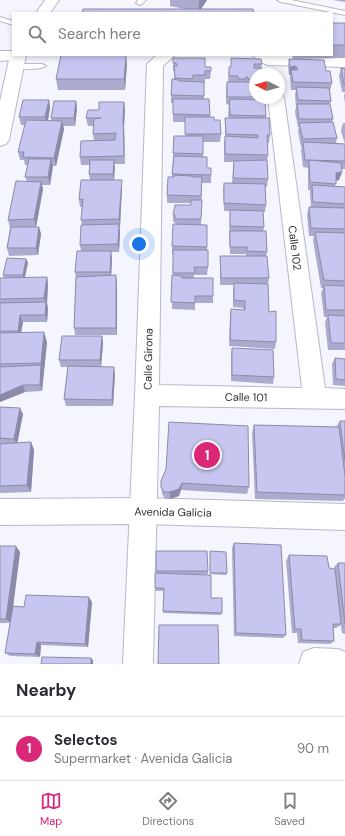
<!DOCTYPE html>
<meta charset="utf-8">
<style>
:root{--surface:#fff;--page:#f7f7f7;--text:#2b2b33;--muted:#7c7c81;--line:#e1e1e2;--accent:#db2777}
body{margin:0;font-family:"DM Sans",sans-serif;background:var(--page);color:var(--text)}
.compass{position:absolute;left:249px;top:68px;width:36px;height:36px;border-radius:50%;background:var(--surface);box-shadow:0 2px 6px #0003;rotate:276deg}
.you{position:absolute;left:139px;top:244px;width:14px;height:14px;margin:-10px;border:3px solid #fff;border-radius:50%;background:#1a73e8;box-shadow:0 0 0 6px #1a73e833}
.badge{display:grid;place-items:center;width:26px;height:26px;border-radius:50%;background:var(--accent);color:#fff;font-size:13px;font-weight:700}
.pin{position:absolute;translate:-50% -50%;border:2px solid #fff;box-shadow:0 1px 4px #0006}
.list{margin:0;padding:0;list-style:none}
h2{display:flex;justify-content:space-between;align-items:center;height:52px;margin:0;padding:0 16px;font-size:17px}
h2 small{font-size:13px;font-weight:400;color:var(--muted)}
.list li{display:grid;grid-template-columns:26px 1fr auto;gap:12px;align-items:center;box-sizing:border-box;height:64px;padding:0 16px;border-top:1px solid var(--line)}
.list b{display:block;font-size:15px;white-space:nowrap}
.list p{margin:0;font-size:13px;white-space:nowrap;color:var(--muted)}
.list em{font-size:13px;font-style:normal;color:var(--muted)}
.icon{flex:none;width:22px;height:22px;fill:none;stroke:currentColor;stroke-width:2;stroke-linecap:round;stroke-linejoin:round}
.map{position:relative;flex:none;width:345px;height:664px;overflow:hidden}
.search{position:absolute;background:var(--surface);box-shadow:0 2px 6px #0003;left:12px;right:12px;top:12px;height:44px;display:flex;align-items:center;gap:10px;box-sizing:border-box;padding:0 14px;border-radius:0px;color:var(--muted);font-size:15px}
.sheet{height:116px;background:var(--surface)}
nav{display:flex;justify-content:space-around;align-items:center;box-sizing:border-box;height:56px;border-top:1px solid var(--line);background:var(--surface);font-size:11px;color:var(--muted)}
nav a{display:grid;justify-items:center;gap:2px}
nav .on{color:var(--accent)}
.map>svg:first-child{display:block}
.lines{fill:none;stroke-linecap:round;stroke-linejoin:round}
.service-casing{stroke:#b8b8c7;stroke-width:2}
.minor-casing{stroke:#b8b8c7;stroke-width:2}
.tertiary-casing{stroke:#b8b8c7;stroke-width:2}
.service{fill:#fff;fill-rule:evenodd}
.minor{fill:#fff;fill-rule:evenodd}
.tertiary{fill:#fff;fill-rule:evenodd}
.wall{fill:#abaacf}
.shaded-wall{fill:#8b8ba9}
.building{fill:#c7c6f1;stroke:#8b8ba9}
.labels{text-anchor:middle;stroke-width:3.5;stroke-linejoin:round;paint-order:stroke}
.street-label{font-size:11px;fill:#303035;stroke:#fff}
</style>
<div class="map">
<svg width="345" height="664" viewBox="0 0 345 664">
<rect width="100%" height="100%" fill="#f5f5fe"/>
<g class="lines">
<defs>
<g id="service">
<path d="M 138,0 L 146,0 L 142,4 L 140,5 L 136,3 Z"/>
<path d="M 277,0 L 291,0 L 345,11 L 345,15 L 281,2 Z"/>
<path d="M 0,17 L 13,21 L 13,25 L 0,21 Z"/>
<path d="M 13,64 L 42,64 L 46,66 C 40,70 18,70 12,66 Z"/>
</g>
<g id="minor">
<path d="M 0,51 L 13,51 L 13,55 L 26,56 L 23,59 L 0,61 Z"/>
<path d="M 157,55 L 175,55 L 163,66 L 159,385 L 302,388 L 268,98 L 279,98 L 279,94 L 282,94 L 284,98 L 325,388 L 345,389 L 345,409 L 159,406 L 153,664 L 123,664 L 135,395 L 147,64 Z"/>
<path d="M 252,55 L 345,57 L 345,67 L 268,65 L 263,63 Z"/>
<path d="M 314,648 L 338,649 L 345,652 L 345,664 L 299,664 L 303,652 Z"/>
</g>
<g id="tertiary">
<path d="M 45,0 L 59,0 L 50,13 L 36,13 Z"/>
<path d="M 13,52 L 13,55 L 26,55 L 9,140 L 6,144 L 0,146 L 0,101 L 10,55 Z"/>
<path d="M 143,498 L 345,504 L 345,530 L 143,524 L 0,525 L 0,499 Z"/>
</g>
</defs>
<use href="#service" class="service-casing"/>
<use href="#minor" class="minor-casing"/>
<use href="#tertiary" class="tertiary-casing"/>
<use href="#service" class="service"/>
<use href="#minor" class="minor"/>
<use href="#tertiary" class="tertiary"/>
</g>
<g class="wall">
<path d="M 170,0 L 207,0 L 201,9 L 185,9 L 170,6 Z"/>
<path d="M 333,0 L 345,0 L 345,2 Z"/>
<path d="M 332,23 L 345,23 L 345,58 L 293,59 L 292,55 L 332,55 Z"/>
<path d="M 173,58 L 205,67 L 211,71 L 210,79 L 205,79 L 205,83 L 204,83 L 204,99 L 209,99 L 210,117 L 214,120 L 221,134 L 220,142 L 203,142 L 203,157 L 207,168 L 211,168 L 211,183 L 202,183 L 201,225 L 207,225 L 207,250 L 208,267 L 207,275 L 194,275 L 194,278 L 213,296 L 213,303 L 195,303 L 195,310 L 172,309 L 173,254 L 172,254 L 172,246 L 175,224 L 175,222 L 173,222 L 173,215 L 191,205 L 191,203 L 167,203 L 167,195 L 172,177 L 174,136 L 185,136 L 185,122 L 173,122 L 173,103 L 171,103 L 171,95 L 174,79 L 174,71 L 173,71 Z"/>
<path d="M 231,58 L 262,64 L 261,68 L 255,74 L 255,98 L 266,98 L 266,101 L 265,101 L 266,118 L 270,135 L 269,143 L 267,143 L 268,155 L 267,162 L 268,179 L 267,187 L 265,187 L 266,205 L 265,212 L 263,212 L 264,227 L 263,231 L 267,252 L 266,256 L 269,278 L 268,284 L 269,312 L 276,342 L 275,349 L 229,346 L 230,316 L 231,309 L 244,310 L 243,308 L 233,307 L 233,290 L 234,285 L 220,285 L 220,256 L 246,256 L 246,254 L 230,254 L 229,238 L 230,211 L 224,211 L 223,190 L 224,183 L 232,183 L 234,162 L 224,162 L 224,144 L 225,136 L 225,118 L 229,118 L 229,117 L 228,117 L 229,105 L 226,104 L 226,90 L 227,82 L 228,82 L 229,67 L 231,67 Z"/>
<path d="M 289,59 L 326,71 L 332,83 L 330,91 L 331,101 L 330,105 L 333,119 L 332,122 L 337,138 L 336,143 L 345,144 L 341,131 L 343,123 L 345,123 L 345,169 L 341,169 L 342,172 L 339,180 L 336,181 L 335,186 L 345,187 L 345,350 L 328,350 L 325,322 L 327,317 L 324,317 L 321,293 L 323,288 L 321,288 L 313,240 L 314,236 L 309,236 L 307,215 L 309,207 L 311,207 L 310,193 L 310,190 L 308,190 L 308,168 L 303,167 L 301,150 L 302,147 L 301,147 L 298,131 L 299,127 L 298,127 L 295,112 L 296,107 L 295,95 L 296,90 L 291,90 L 290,78 L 290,75 L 289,75 L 288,67 Z"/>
<path d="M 127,64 L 125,90 L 58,90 L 56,79 Z"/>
<path d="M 341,68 L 345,69 L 345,103 L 344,96 L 345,92 L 342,92 L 339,76 Z"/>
<path d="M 49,100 L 50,108 L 48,121 L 51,121 L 51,118 L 76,101 L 77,109 L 75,126 L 63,126 L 64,129 L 56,166 L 52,166 L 50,185 L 42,185 L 43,189 L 36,227 L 39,227 L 41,234 L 38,255 L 9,256 L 7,248 L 10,228 L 8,220 L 27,181 L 25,177 L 28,165 L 25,165 L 24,160 L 20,160 L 18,152 L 25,125 L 21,125 L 19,117 Z"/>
<path d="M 124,102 L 125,110 L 124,126 L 125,164 L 114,164 L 114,180 L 122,187 L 120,227 L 119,227 L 120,232 L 119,252 L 111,252 L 112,259 L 111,276 L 117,283 L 117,335 L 75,335 L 74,328 L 76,279 L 75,272 L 81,251 L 80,245 L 82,225 L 81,220 L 82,207 L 80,207 L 79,200 L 90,180 L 89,174 L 90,165 L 81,165 L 80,157 L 94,141 L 93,134 L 94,126 L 88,126 L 86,118 L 99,110 Z"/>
<path d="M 26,259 L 28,263 L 25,278 L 47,277 L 48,284 L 47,303 L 48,309 L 47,322 L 23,322 L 21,333 L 47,342 L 42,391 L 25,392 L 0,402 L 0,278 L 4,278 L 3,275 Z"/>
<path d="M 102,336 L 103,343 L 101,367 L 115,374 L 113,406 L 66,406 L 64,399 L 68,367 L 61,367 L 59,360 Z"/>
<path d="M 232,348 L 274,377 L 273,384 L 231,381 L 231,354 Z"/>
<path d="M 335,358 L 345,359 L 345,386 L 333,385 L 332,364 Z"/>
<path d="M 0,407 L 23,414 L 17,443 L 31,442 L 34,450 L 31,492 L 0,493 Z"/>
<path d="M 340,421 L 345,421 L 345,498 L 343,501 L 255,499 L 252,433 L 254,425 L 336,427 Z"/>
<path d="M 161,481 L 249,487 L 247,494 L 181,490 L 179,496 L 170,499 L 165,499 L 162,494 Z"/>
<path d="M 234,543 L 286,635 L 283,638 L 234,636 L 232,548 Z"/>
<path d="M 0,546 L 20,552 L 13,606 L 24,607 L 92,602 L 88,647 L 41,645 L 40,657 L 10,656 L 5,653 L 10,623 L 0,623 Z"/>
<path d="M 210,551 L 227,573 L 226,575 L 210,574 Z"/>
<path d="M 289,555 L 329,568 L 335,569 L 334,567 L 338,563 L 345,563 L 345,634 L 342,633 L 341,625 L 336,628 L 333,628 L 334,641 L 330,644 L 298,643 L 297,633 L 292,633 L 286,561 Z"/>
<path d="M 156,571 L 208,571 L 208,574 L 194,574 L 222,613 L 221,615 L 163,613 L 164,591 L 155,591 Z"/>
</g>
<g class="shaded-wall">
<path d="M 200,0 L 207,0 L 199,12 L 199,1 Z"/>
<path d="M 126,55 L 127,64 L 125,90 L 124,79 Z"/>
<path d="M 296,66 L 295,74 L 291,70 L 290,75 L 289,75 L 290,67 Z"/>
<rect x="263" y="98" width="3" height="3"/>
<path d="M 49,100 L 50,108 L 47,125 L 45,117 Z"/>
<path d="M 76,101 L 77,109 L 75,126 L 74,118 Z"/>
<path d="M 124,102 L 125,110 L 124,126 L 125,164 L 123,118 Z"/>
<path d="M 62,121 L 64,129 L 56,166 L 54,158 Z"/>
<path d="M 51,159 L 53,167 L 50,185 L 48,177 Z"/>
<path d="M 114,160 L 115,168 L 114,182 L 113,174 Z"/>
<path d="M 342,172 L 339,180 L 333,181 L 336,173 Z"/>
<path d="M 122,180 L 122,187 L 120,227 L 119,219 Z"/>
<path d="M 41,182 L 43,189 L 36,227 L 34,219 Z"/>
<path d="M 119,224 L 120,232 L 119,252 L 118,244 Z"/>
<path d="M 39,227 L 41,234 L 38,255 L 36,248 Z"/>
<path d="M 111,251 L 112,259 L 111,279 L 110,272 Z"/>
<path d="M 26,259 L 28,263 L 24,279 L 23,275 Z"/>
<path d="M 116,275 L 117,283 L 117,335 L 116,328 Z"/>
<path d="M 47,277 L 48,284 L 47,303 L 48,309 L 47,322 L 45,315 L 46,304 L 44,298 Z"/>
<path d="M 20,315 L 23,322 L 20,338 L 18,331 Z"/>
<path d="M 44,332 L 47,342 L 42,391 L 40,385 L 41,365 L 41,363 Z"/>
<path d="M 102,336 L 103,343 L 101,367 L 100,360 Z"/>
<path d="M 114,367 L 115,374 L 113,406 L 112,400 Z"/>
<path d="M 23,385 L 25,392 L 0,402 L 0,395 Z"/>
<path d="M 20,408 L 23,414 L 17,445 L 14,439 Z"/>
<path d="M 31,442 L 34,450 L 31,492 L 27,485 Z"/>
<path d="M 182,483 L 181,490 L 179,496 L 170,499 L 170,492 Z"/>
<path d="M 16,546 L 20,552 L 11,623 L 6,619 Z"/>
<path d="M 89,597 L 92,602 L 88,647 L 85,644 Z"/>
<path d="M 37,642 L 41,645 L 40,657 L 35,654 Z"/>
<path d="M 91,658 L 93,660 L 93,664 L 91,664 Z"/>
</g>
<g class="building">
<path d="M 83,9 L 253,9 L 254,13 L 82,13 Z"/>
<rect x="332" y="23" width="13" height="22"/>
<path d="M 61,55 L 126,55 L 124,79 L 56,79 Z"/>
<path d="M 173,58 L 205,58 L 205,67 L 211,67 L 211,71 L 205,71 L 205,75 L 193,75 L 193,79 L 175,78 L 174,66 L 177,66 L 177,65 L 176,63 L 173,63 Z"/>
<path d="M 231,58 L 261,59 L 262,64 L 254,64 L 254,68 L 262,68 L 263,74 L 255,74 L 255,80 L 248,79 L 248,77 L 246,77 L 246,79 L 238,79 L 238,76 L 229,76 L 229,67 L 231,67 Z"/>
<path d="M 289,59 L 324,60 L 326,71 L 330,71 L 332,83 L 293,82 L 291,70 L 298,70 L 296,66 L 290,67 Z"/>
<path d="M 341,68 L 345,69 L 345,84 L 344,84 Z"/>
<path d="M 172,79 L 179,80 L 179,81 L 204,82 L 204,96 L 171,95 Z"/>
<rect x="227" y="82" width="28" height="15"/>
<path d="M 296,87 L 329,88 L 331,101 L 298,100 Z"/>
<path d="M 173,99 L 209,99 L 210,115 L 173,114 Z"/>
<path d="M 230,99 L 265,100 L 266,116 L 230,115 L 230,109 L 229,109 Z"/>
<path d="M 23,100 L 49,100 L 45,117 L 19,117 Z"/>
<path d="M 54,101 L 76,101 L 74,118 L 51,118 Z"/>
<path d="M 99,102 L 124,102 L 123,118 L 124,156 L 80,157 L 81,141 L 115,140 L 116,133 L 93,134 L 94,119 L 101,118 L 86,118 L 88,110 L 99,110 Z"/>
<path d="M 297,104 L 330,104 L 333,119 L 299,119 Z"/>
<path d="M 185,117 L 214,117 L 214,120 L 220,120 L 221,134 L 185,134 Z"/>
<path d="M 225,118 L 269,118 L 270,135 L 267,135 L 268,155 L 225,154 L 225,136 L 258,138 L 258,135 L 226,134 Z"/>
<path d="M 26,120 L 62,121 L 54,158 L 23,157 L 24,152 L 18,152 Z"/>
<path d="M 333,122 L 337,138 L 303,139 L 299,123 Z"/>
<path d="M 174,136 L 203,136 L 203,154 L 173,153 Z"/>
<path d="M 303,142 L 345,144 L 345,161 L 305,160 Z"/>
<path d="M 174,156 L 207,157 L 207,168 L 211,168 L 211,175 L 172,174 Z"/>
<path d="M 29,159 L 51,159 L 48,177 L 25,177 Z"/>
<path d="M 90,160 L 114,160 L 113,174 L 89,174 Z"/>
<path d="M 267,160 L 268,179 L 233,178 L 234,161 Z"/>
<path d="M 309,160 L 341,163 L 342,172 L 336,173 L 336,184 L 310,182 Z"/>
<path d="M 174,175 L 192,176 L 192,177 L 202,177 L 201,196 L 167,195 L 168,177 L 174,177 Z"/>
<path d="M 81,180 L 122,180 L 119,219 L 81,220 L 83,199 L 79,200 Z"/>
<path d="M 16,181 L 41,182 L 34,219 L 8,220 Z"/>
<path d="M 224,183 L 265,184 L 266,205 L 224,203 Z"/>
<path d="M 312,185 L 345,187 L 345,204 L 313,202 Z"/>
<path d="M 191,200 L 202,200 L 201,219 L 175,219 L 175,215 L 173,215 L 175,205 L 191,205 Z"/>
<path d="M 309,207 L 345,208 L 345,229 L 311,228 Z"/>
<path d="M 230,210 L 263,211 L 264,227 L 230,226 Z"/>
<path d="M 119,224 L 118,244 L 80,245 L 81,225 Z"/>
<path d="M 173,224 L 207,225 L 207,247 L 172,246 Z"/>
<path d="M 11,227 L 39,227 L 36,248 L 7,248 Z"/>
<path d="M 230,231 L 266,231 L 267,252 L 247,251 L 247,247 L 230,247 Z"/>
<path d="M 315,232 L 345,233 L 345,281 L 324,280 Z"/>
<path d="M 173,250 L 208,250 L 208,267 L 194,267 L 195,273 L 173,273 Z"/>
<path d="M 77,251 L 111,251 L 110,272 L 75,272 Z"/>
<path d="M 220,256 L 267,256 L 269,278 L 221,278 Z"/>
<path d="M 7,258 L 26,259 L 23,275 L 3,275 Z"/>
<path d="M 116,275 L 116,328 L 74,328 L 76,277 Z"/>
<path d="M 172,275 L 182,276 L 182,278 L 213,278 L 213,296 L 195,296 L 195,303 L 171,302 Z"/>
<path d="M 47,277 L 44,298 L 0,299 L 0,278 Z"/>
<path d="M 234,283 L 268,284 L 269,312 L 276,311 L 276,342 L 230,340 L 231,309 L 245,310 L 245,301 L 234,300 Z"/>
<path d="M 324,285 L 345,286 L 345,310 L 326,310 Z"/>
<path d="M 46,302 L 45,315 L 20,315 L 18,331 L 0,331 L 0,303 Z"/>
<path d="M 328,315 L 345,316 L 345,343 L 331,343 Z"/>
<path d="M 44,332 L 41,363 L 0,364 L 0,333 Z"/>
<path d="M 62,336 L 102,336 L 100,360 L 59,360 Z"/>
<path d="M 232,348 L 273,350 L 274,377 L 232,375 Z"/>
<path d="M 335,358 L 345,359 L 345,380 L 336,379 Z"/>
<path d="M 41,365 L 40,385 L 23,385 L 0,395 L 0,367 Z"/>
<path d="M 68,366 L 114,367 L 112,400 L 64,399 Z"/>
<path d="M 0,407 L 20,408 L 14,439 L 0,438 Z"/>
<path d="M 340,421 L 345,421 L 345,461 Z"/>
<path d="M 169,422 L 248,426 L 249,487 L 182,483 L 179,489 L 170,492 L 164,492 L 161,487 L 161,481 L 166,469 Z"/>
<path d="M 254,425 L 339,427 L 345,476 L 345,495 L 257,492 Z"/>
<path d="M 31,442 L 27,485 L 0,486 L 0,444 Z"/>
<path d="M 234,543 L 281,545 L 286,635 L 236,633 Z"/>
<path d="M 0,546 L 16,546 L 6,619 L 0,619 Z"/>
<path d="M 156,551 L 207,551 L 208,571 L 156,571 Z"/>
<path d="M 210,551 L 226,552 L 227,573 L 210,573 Z"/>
<path d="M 289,555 L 327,556 L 329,568 L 335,569 L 341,624 L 333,624 L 334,641 L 302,640 L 301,629 L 295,629 Z"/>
<path d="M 338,563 L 345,563 L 345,624 Z"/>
<path d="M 155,573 L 211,575 L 211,598 L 222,598 L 222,613 L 163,611 L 164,588 L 155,588 Z"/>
<path d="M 26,595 L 89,597 L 85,644 L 37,642 L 35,654 L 5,653 L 13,606 L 24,607 Z"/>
<path d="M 159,625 L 218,625 L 219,664 L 158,664 Z"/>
<path d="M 42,657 L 91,658 L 91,664 L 41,664 Z"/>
</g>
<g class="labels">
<g class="street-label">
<text transform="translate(295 248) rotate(83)" y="4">Calle 102</text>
<text transform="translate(148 359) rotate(-89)" y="4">Calle Girona</text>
<text transform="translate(246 397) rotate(1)" y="4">Calle 101</text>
<text transform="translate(173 512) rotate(1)" y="4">Avenida Galicia</text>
</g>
</g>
</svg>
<svg class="compass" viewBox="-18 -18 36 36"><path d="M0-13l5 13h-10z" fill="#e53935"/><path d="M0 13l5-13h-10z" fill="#7c7c81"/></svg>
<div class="you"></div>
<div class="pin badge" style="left:207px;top:455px">1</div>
<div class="search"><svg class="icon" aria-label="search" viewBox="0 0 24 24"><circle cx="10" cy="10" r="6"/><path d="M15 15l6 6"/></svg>Search here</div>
</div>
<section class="sheet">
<h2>Nearby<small></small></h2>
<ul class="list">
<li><span class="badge">1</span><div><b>Selectos</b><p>Supermarket · Avenida Galicia</p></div><em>90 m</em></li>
</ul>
</section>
<nav>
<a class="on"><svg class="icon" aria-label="map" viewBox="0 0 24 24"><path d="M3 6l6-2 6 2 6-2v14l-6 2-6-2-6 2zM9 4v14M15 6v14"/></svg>Map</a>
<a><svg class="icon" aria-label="directions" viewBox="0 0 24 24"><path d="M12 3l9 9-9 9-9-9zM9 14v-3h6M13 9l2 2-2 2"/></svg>Directions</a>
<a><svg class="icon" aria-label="saved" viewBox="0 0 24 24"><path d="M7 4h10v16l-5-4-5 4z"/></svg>Saved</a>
</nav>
